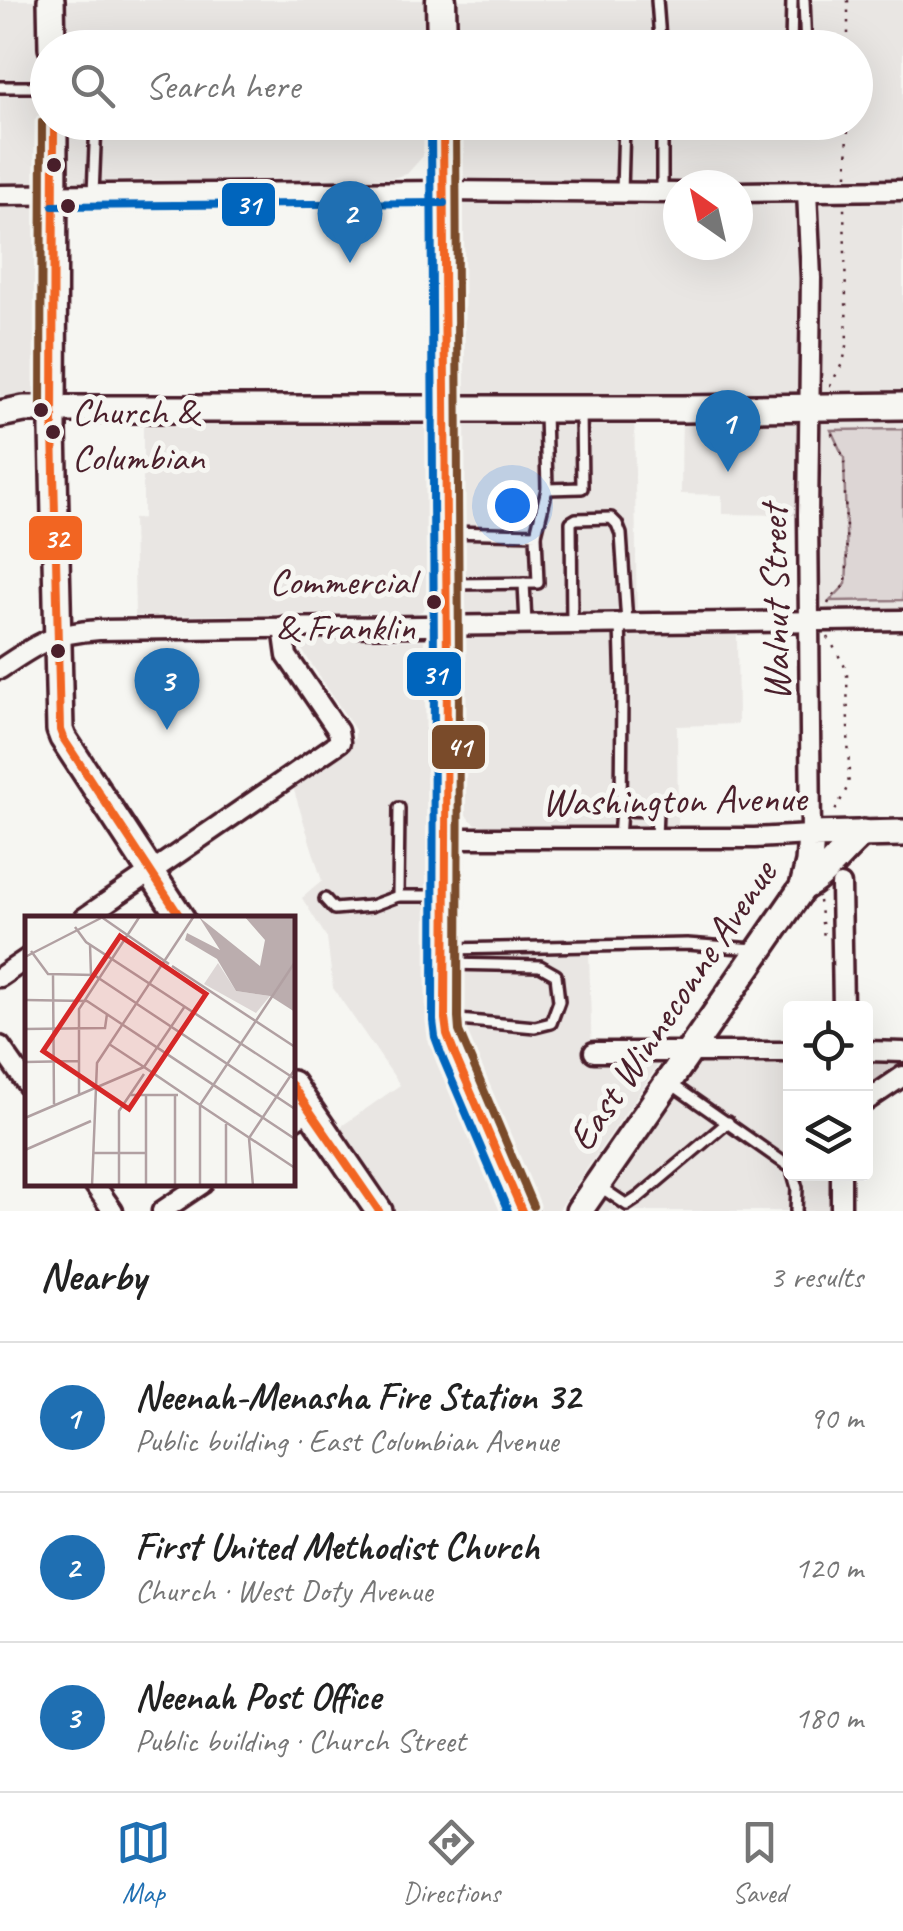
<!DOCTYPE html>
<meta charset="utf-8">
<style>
:root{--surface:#fff;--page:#f6f6f6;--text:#222;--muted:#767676;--line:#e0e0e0;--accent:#1f6fb2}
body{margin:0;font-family:Caveat,sans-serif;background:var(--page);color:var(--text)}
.controls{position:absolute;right:30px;bottom:30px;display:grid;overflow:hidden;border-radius:10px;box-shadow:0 10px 40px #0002}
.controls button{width:90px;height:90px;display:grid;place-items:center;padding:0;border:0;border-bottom:2px solid var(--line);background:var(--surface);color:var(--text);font:50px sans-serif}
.compass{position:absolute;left:663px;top:170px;width:90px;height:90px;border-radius:50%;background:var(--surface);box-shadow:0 10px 40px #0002;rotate:326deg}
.you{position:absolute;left:512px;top:505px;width:35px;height:35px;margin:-25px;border:8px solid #fff;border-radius:50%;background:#1a73e8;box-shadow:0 0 0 15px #1a73e833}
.badge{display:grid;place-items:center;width:65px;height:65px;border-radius:50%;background:var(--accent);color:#fff;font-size:32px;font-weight:700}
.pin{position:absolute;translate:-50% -82px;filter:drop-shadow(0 2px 5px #0008)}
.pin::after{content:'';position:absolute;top:52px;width:35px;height:30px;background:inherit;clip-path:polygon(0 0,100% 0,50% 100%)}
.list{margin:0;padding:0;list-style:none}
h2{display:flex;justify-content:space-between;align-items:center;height:130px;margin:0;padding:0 40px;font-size:42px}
h2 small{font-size:32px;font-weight:400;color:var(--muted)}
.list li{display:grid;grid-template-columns:65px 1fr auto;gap:30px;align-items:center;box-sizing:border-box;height:150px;padding:0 40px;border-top:2px solid var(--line)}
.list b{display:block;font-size:38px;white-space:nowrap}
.list p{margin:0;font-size:32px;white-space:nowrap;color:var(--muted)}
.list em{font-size:32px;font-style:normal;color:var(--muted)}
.icon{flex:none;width:55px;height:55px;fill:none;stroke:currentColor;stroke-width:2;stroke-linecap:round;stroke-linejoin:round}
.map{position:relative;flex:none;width:903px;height:1211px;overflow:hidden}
.search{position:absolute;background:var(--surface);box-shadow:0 10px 40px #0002;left:30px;right:30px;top:30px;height:110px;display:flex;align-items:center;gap:25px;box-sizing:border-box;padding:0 35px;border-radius:55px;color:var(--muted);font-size:38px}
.sheet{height:580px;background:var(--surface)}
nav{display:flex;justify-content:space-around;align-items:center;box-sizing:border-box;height:140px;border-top:2px solid var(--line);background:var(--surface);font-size:28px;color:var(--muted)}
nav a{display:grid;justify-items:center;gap:5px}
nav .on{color:var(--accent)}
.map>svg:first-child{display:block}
.built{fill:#e9e6e3;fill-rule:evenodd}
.green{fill:#ddd6d5;stroke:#947a80;stroke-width:2.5}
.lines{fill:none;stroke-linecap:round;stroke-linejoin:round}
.lane-casing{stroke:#4a1f2b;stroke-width:16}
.street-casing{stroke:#4a1f2b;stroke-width:25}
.secondary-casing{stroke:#4a1f2b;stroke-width:32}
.primary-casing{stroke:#4a1f2b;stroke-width:35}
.path{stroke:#4a1f2b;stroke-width:2.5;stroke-dasharray:2.5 8;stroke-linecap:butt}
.lane{stroke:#f6f6f2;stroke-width:9}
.street{stroke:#f6f6f2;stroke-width:18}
.secondary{stroke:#f6f6f2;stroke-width:25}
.primary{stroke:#f6f6f2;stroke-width:28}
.bus-1-casing{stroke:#f6f6f2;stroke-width:15}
.bus-2-casing{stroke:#f6f6f2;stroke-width:15}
.bus-3-casing{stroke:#f6f6f2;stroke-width:15}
.bus-1{stroke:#f26522;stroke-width:8}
.bus-2{stroke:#0065bd;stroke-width:8}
.bus-3{stroke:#7a4b2a;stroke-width:8}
.bus-dot{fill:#4a1f2b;stroke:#f6f6f2;stroke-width:4}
.labels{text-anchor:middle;stroke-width:10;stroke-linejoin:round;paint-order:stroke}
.bus-label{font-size:38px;fill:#4a1f2b;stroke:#f6f6f2;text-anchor:start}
.street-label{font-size:40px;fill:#4a1f2b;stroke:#f6f6f2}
.inset-road{fill:none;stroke:#b1a0a2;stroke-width:2.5}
.view{fill:#d62828;fill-opacity:0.15;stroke:#d62828;stroke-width:5}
.inset-edge{fill:none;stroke:#4a1f2b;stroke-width:5}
.line-badge{stroke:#f6f6f2;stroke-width:4}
.badge-label{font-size:28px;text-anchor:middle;font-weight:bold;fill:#fff}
</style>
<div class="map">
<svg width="903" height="1211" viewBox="0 0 903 1211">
<rect width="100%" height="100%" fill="#f6f6f2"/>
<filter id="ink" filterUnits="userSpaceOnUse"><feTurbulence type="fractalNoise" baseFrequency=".01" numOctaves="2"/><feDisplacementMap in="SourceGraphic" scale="20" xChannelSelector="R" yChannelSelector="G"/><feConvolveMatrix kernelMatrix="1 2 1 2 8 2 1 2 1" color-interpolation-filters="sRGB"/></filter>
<g filter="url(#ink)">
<g class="built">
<path d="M 0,0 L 41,0 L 42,3 L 69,0 L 424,0 L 424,47 L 48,48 L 48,122 L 425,123 L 423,156 L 407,174 L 385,180 L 40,181 L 40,390 L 37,396 L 0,396 Z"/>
<path d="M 458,0 L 903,0 L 903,393 L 796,394 L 798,515 L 722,514 L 722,495 L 681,494 L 682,396 L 634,396 L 637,633 L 737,634 L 738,724 L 677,726 L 678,825 L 485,825 L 476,824 L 468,818 L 463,810 L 458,123 L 856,122 L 856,48 L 458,47 ZM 678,185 L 738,185 L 738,245 L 678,245 Z"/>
<path d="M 903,417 L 903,609 L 829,609 L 824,607 L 819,595 L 818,426 L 827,418 Z"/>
<path d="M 413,421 L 420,422 L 426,429 L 427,601 L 422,611 L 416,613 L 135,616 L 133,519 L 143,518 L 143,422 Z"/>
<path d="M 307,640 L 424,640 L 431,1026 L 436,1054 L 446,1081 L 506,1211 L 391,1211 L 336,1130 L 400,1085 L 333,988 L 327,938 L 302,898 L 322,881 L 292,784 L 355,738 L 355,730 L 302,650 Z"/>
<path d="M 589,951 L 592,1060 L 661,1061 L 558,1211 L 541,1211 L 468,1052 L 460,1006 L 459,952 Z"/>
<path d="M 688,1062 L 790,1063 L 790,1174 L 828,1174 L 828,1211 L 590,1211 Z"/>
</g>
<g class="green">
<path d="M 903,429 L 903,600 L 830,601 L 846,584 L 847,566 L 844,458 L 831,430 Z"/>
<path d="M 866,1060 L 898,1060 L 900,1064 L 866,1089 Z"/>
</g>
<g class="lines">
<defs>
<g id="lane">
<path d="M 657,0 L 660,39"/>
<path d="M 804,0 L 806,48"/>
<path d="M 791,48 L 792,0"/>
<path d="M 0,87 L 48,87"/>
<path d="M 662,122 L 662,193"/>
<path d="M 622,192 L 624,122"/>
<path d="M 93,194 L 96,122"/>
<path d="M 547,489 L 582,488 L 581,411"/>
<path d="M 448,532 L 536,534 L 538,583 L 451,584"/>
<path d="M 536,534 L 547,489 L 545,413"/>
<path d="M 524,583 L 526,624"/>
<path d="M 572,623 L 571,522 L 576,519 L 611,518 L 617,524 L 621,534 L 627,623"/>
<path d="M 620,623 L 622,693 L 621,810"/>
<path d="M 619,838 L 621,810 L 657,811 L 656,838"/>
<path d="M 398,896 L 399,808"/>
<path d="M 325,899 L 334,909 L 371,906 L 398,896 L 443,896"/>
<path d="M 451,949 L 687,944 L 755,949"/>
<path d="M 447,964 L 540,966 L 556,975 L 559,1001 L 551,1023 L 535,1027 L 448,1019"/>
<path d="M 670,1083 L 790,1167"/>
<path d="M 793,1174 L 797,1188 L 796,1211"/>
<path d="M 599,1186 L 627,1205 L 639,1197 L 728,1122"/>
</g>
<g id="street">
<path d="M 738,192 L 903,190"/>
<path d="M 0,195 L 444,191 L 678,193"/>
<path d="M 0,669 C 38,643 53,633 99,630 L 903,620"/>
<path d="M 446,838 L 754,838 L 811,835 L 808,515 L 811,278 L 807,191"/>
<path d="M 841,885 L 843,1008"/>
<path d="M 84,918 L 340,742 L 338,731 L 287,656 L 283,627"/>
<path d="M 0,977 L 28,958"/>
<path d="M 0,1046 L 28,1086"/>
<path d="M 866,1051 L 903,1052"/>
<path d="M 594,1052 L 790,1052"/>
<path d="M 866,1101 L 903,1076"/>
<path d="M 292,1121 L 310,1110"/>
<path d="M 94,1184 L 113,1211"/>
<path d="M 162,1211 L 202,1184"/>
<path d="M 841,1211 L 841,1174"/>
</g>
<g id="secondary">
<path d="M 51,0 L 52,48"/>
<path d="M 54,122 L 53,429 L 60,730 L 63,738 L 181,918"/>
<path d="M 0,414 L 24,409 L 682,409 L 903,406"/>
<path d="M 803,887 C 823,879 843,848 863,833"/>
<path d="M 292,1084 L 379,1211"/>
<path d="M 579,1211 L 803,887 L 809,863 L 811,835 L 903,833"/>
</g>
<g id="primary">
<path d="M 441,0 L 442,48"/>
<path d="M 443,122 L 447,668 L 445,1019 L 447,1034 L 455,1055 L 522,1211"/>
</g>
</defs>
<use href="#lane" class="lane-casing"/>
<use href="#street" class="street-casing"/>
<use href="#secondary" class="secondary-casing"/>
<use href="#primary" class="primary-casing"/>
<g class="path">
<path d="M 848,0 L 848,48"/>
<path d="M 847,175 L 848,122"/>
<path d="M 830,386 L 843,362 L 847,346 L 844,208"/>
<path d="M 828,604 L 831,598 L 846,584 L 847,566 L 844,458 L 829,428"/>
<path d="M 828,637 L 844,665 L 847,674 L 849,778 L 847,788 L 833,815"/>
<path d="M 819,901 L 824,937"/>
</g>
<use href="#lane" class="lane"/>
<use href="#street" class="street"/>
<use href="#secondary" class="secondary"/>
<use href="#primary" class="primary"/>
<defs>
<g id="bus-1">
<path d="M 54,122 L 53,429 L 60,730 L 63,738 L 181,918"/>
<path d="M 443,122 L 447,668 L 445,1019 L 447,1034 L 455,1055 L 522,1211"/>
<path d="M 292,1085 L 379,1211"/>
</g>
<g id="bus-2">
<path d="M 431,122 L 434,668 L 433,1021 L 435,1037 L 443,1059 L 508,1211"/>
<path d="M 53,206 L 444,203"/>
</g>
<g id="bus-3">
<path d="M 456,122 L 459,668 L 458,1018 L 459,1031 L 467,1050 L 533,1206"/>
<path d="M 41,410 L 42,122"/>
</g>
</defs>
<use href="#bus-1" class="bus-1-casing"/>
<use href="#bus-2" class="bus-2-casing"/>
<use href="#bus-3" class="bus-3-casing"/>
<use href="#bus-1" class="bus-1"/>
<use href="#bus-2" class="bus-2"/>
<use href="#bus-3" class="bus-3"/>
</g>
</g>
<g class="bus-dot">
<circle cx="54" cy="165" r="9"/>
<circle cx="68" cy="206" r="9"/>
<circle cx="41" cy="410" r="9"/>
<circle cx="53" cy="432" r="9"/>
<circle cx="434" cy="602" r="9"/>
<circle cx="58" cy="651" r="9"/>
</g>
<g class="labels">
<g class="bus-label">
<text x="72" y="424">Church &amp;<tspan x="72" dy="46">Columbian</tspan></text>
<text x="415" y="594" text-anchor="end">Commercial<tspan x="415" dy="46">&amp; Franklin</tspan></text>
</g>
<g class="street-label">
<text transform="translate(774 603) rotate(-91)" y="14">Walnut Street</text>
<text transform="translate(674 799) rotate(-1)" y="14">Washington Avenue</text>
<text transform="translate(671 1005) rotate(-56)" y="14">East Winneconne Avenue</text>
</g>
</g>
<g transform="translate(25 916)">
<rect width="270" height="270" fill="#f6f6f2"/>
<path d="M 193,47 L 211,75 L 245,80 L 231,97 L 179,68 Z" fill="#ddd6d5"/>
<path d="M 219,0 L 270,0 L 270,96 L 245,80 L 211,75 L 192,43 L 160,24 L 162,17 L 195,34 L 174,1 L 235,50 L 240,24 Z" fill="#bbadae"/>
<path class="inset-road" d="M 75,0 L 144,48M 50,11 L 61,26 L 270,163M 65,28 L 66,59M 6,35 L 23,58 L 69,59 L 111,87M 0,41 L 76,2M 147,50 L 270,131M 28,59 L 29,188M 0,84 L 62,85 L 270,223M 112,88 L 270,193M 0,113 L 80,112 L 82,98M 84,128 L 119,151 L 160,90M 0,146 L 54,145M 54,178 L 54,93 L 115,0M 104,179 L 153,179M 121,180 L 121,270M 150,180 L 150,270M 175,189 L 270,252M 0,202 L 119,151 L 175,189 L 270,46M 201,208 L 201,270M 0,234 L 66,205M 68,237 L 120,237M 67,270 L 72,147 L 169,0M 94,270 L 94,195 L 119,158M 175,270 L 175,190M 228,270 L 224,222 L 270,153"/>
<path class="view" d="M 95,20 L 181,78 L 104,193 L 18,135 Z"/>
<rect width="270" height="270" class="inset-edge"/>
</g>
<g class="line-badge">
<rect x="220" y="181" width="57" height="47" rx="10" fill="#0065bd"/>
<rect x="27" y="514" width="57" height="48" rx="10" fill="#f26522"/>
<rect x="405" y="650" width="58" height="48" rx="10" fill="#0065bd"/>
<rect x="430" y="723" width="57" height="48" rx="10" fill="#7a4b2a"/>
</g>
<g class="badge-label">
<text x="248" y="214">31</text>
<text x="56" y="548">32</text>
<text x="434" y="684">31</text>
<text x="459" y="756">41</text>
</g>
</svg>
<div class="controls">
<button><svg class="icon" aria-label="locate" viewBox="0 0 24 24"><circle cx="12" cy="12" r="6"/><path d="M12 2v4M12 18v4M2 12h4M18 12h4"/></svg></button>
<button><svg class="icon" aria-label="layers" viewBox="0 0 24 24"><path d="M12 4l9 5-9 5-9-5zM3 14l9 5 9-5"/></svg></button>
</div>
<svg class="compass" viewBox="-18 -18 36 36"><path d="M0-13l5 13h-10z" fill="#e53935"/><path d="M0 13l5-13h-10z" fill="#767676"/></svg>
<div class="you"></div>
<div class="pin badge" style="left:728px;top:472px">1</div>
<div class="pin badge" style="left:350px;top:263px">2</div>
<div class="pin badge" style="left:167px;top:730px">3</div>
<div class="search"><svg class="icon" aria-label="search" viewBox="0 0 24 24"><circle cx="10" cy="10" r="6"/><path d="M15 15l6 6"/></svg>Search here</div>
</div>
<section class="sheet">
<h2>Nearby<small>3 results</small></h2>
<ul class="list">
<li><span class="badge">1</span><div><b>Neenah-Menasha Fire Station 32</b><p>Public building · East Columbian Avenue</p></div><em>90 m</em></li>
<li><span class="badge">2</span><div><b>First United Methodist Church</b><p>Church · West Doty Avenue</p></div><em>120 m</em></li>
<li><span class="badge">3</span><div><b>Neenah Post Office</b><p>Public building · Church Street</p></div><em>180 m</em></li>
</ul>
</section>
<nav>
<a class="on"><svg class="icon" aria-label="map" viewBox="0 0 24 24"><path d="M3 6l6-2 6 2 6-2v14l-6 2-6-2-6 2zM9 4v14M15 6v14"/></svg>Map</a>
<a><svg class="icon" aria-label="directions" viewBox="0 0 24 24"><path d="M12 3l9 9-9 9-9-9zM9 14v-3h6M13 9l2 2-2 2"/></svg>Directions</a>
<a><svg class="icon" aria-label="saved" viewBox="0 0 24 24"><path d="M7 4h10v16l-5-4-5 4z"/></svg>Saved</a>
</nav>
